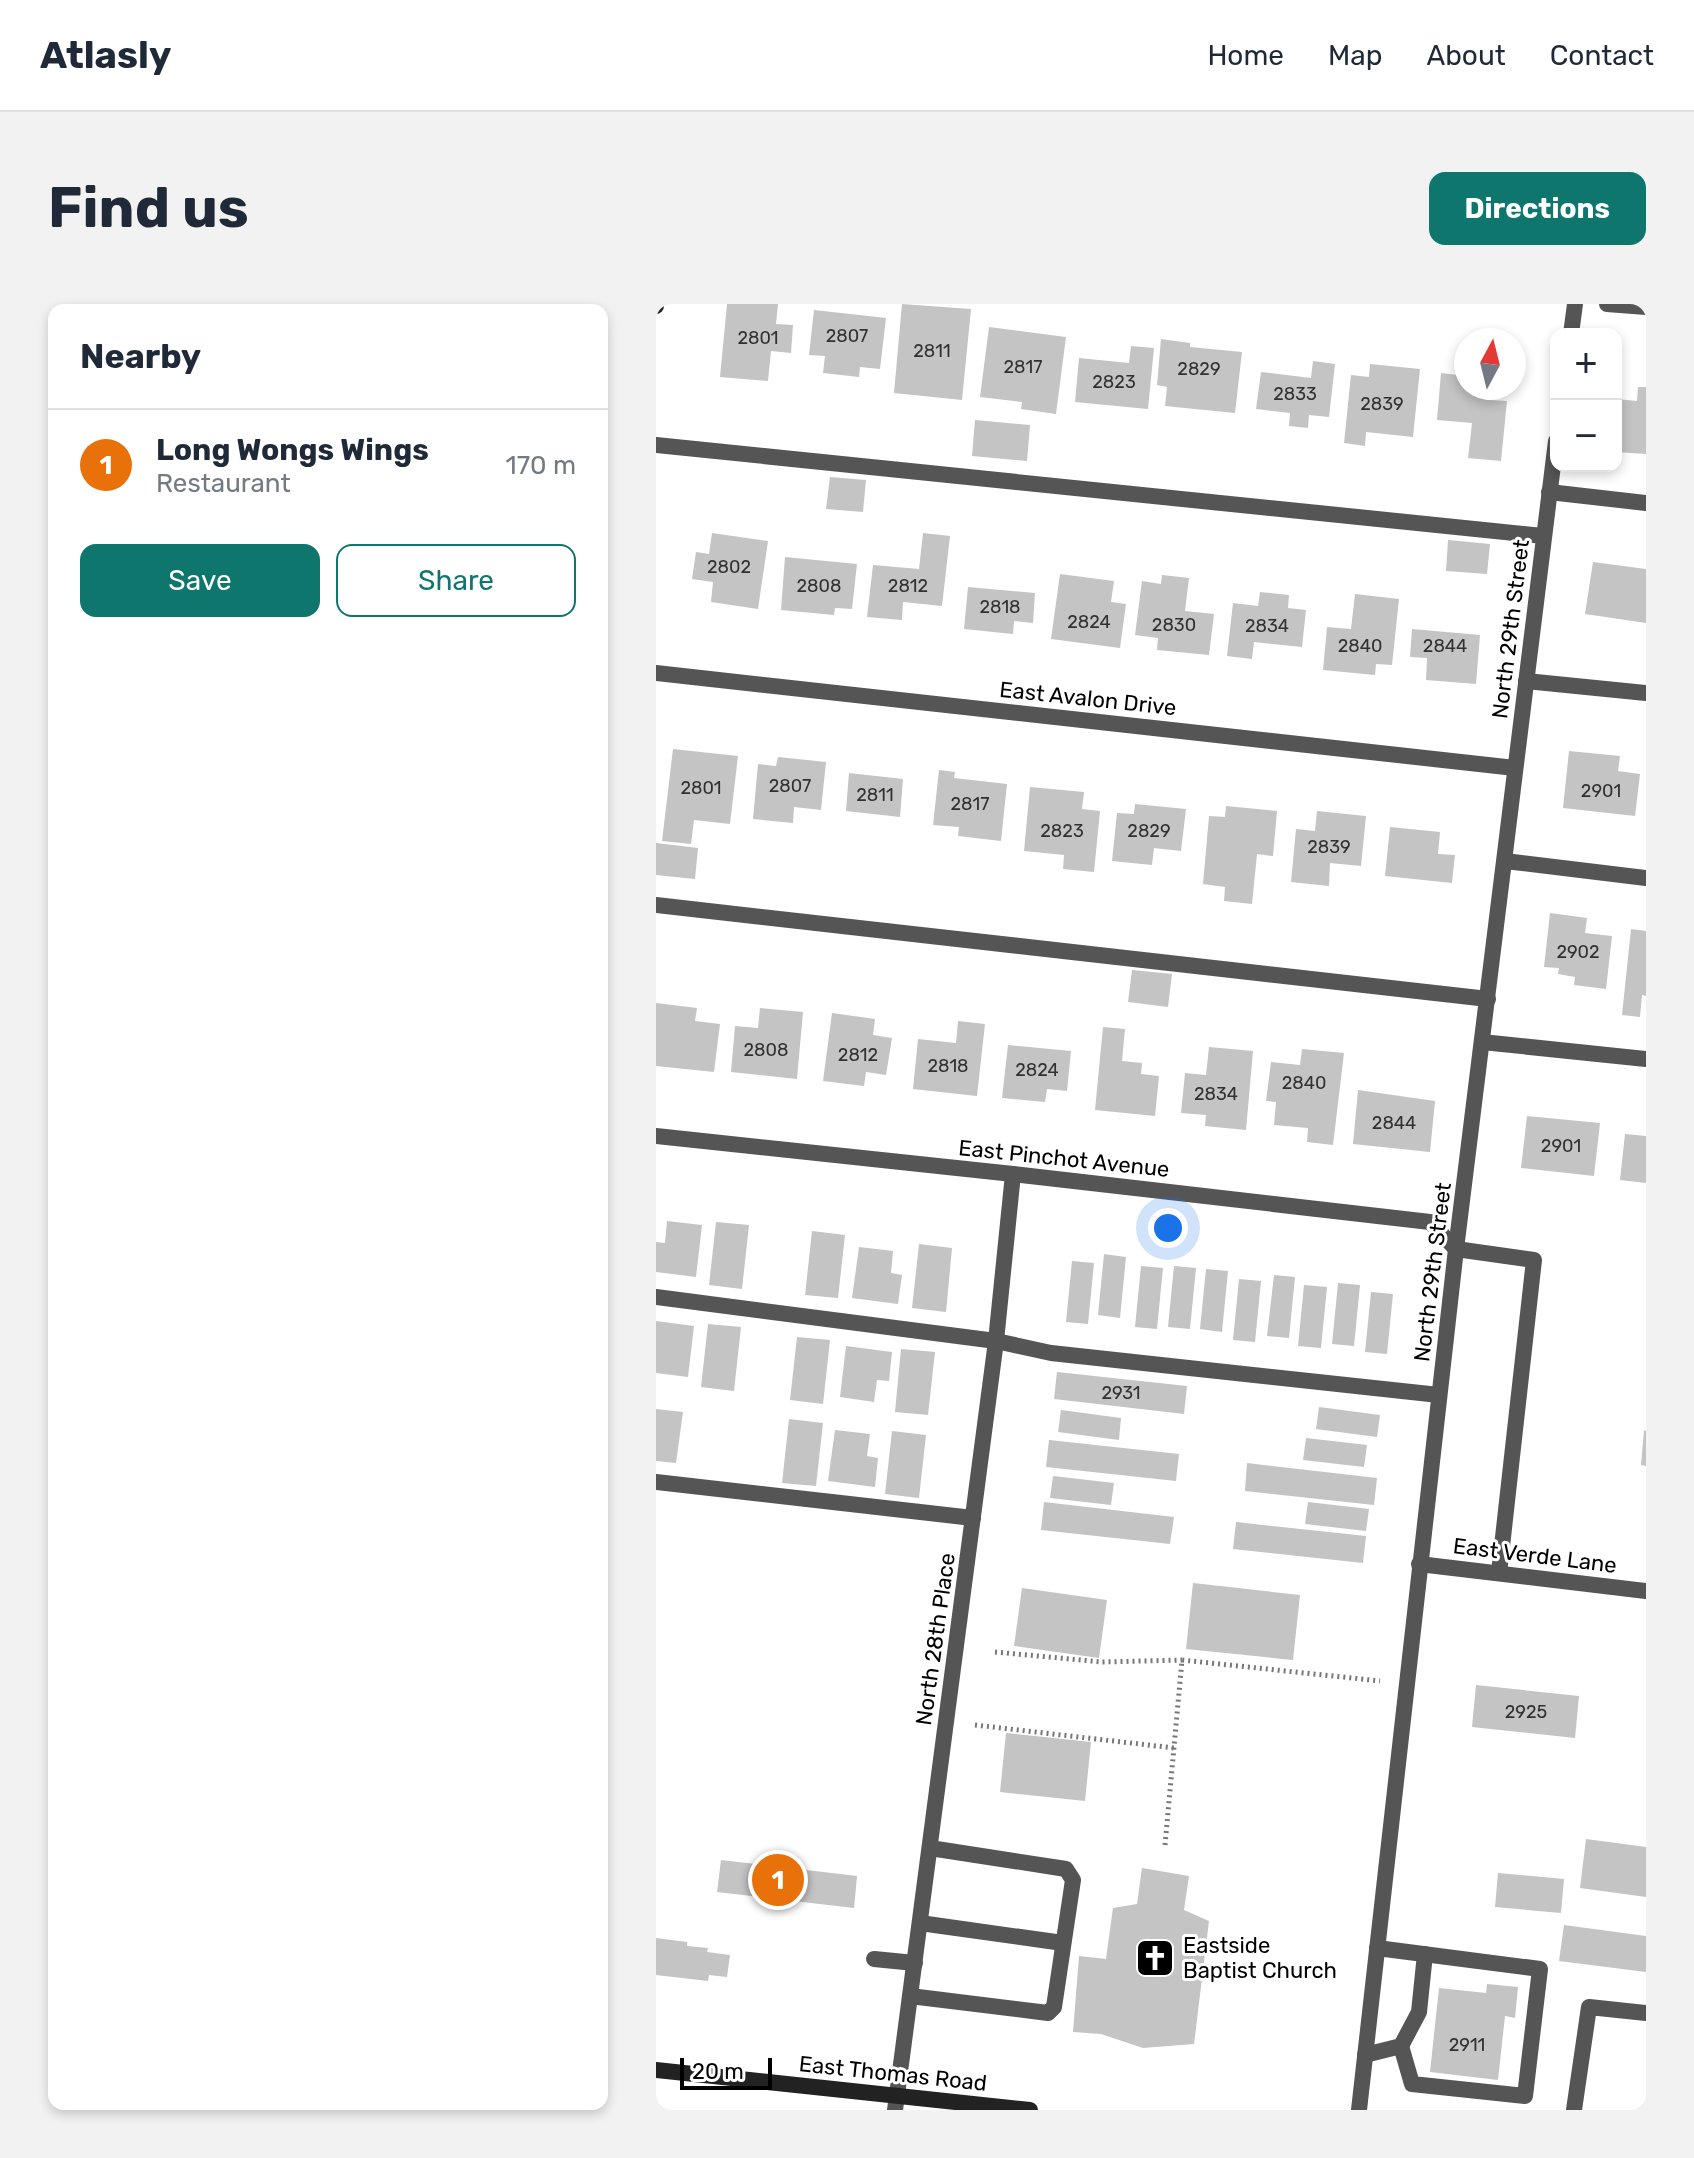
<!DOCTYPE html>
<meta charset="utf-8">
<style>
:root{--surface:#fff;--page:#f2f2f3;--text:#1f2937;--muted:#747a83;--line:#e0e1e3;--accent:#0f766e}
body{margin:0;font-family:Rubik,sans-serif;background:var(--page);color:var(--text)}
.controls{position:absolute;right:24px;top:24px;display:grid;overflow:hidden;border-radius:16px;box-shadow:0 4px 12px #0003}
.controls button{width:72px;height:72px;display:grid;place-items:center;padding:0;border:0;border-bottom:2px solid var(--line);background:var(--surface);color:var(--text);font:40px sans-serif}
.compass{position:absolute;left:798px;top:24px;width:72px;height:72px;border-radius:50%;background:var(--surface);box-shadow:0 4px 12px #0003;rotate:7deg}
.scale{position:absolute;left:24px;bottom:20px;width:92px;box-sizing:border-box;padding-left:8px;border:4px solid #000;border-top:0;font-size:22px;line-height:28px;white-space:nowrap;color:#000;-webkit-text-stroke:6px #fff;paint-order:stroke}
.you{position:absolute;left:512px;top:924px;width:28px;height:28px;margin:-20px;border:6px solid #fff;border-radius:50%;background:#1a73e8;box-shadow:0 0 0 12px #1a73e833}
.badge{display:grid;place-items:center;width:52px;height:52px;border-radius:50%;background:var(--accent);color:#fff;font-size:26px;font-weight:700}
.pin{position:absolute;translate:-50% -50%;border:4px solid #fff;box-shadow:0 2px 8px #0006}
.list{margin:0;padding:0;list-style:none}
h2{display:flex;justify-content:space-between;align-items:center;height:104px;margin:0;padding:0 32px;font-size:34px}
h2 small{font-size:26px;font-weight:400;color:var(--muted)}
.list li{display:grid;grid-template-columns:52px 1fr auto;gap:24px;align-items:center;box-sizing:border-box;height:112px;padding:0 32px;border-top:2px solid var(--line)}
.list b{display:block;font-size:30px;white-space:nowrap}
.list p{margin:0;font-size:26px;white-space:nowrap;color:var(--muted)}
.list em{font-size:26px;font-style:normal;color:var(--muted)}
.actions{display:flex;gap:16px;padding:24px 32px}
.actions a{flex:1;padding:18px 0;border:2px solid var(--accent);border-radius:16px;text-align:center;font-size:28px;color:var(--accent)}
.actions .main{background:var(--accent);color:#fff}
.map{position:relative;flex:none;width:990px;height:1806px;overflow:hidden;border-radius:16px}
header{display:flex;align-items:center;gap:48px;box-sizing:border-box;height:112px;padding:0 40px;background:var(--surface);border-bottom:2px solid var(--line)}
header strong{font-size:38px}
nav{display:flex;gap:44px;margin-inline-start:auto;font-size:28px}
.intro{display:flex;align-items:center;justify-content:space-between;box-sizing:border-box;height:192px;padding:0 48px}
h1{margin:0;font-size:56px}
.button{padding:20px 36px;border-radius:16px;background:var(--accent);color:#fff;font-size:28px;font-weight:700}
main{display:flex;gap:48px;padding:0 48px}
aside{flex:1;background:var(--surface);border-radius:16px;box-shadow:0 4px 12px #0003}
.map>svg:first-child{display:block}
.building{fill:#c4c4c4}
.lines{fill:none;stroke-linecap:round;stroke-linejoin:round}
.path{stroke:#777;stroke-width:5;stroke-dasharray:2 4;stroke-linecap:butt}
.lane{stroke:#555;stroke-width:16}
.street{stroke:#555;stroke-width:16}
.secondary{stroke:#222;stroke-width:16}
.labels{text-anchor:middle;stroke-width:6;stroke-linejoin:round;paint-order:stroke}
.number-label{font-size:18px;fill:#313131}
.street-label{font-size:22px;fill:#000;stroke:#fff}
.poi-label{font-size:22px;fill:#000;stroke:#fff;text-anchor:start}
</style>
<header>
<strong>Atlasly</strong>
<nav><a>Home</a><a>Map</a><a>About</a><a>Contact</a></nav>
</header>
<div class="intro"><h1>Find us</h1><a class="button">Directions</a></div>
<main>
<aside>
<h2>Nearby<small></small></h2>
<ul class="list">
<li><span class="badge" style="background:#e8710a">1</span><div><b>Long Wongs Wings</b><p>Restaurant</p></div><em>170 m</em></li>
</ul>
<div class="actions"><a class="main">Save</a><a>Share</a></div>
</aside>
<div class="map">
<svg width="990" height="1806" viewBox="0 0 990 1806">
<rect width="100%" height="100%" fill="#fff"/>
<g class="building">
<path d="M 71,0 L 122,0 L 120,20 L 137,21 L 135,49 L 115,47 L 112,77 L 64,73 Z"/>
<path d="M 246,0 L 315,5 L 306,96 L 238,89 Z"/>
<path d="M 158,6 L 230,14 L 224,65 L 204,63 L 203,73 L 167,69 L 169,52 L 153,51 Z"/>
<path d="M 333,23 L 410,33 L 400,110 L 365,105 L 366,98 L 324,93 Z"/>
<path d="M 505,35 L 534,39 L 534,43 L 586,48 L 579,109 L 509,102 L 511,83 L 501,81 Z"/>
<path d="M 475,42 L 498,44 L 492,105 L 419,98 L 423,54 L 473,59 Z"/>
<path d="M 657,57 L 679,60 L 673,113 L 653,111 L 652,124 L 633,122 L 634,109 L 600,105 L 605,68 L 655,74 Z"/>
<path d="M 714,60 L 764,65 L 757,133 L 710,128 L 709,142 L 688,139 L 695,71 L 713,73 Z"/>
<path d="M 785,69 L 810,72 L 810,84 L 834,84 L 833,96 L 851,97 L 845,157 L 812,154 L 816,119 L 781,116 Z"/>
<path d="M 982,83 L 990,83 L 990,150 L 960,148 L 960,95 L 981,97 Z"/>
<path d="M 319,116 L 374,121 L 371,157 L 316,152 Z"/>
<path d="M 174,173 L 210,176 L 207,208 L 170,205 Z"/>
<path d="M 56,229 L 112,237 L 102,305 L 55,298 L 57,278 L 36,275 L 40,248 L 53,250 Z"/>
<path d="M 267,229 L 294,232 L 286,302 L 247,298 L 246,316 L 211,313 L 217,261 L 263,265 Z"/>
<path d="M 792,236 L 834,240 L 831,270 L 790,267 Z"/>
<path d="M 129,253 L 201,260 L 196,305 L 179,304 L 178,311 L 125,306 Z"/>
<path d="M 937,258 L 990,265 L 990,319 L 929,310 Z"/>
<path d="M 404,270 L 458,277 L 455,298 L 470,300 L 464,344 L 395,335 Z"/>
<path d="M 506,271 L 533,274 L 529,307 L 558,310 L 553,351 L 501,346 L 502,334 L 479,331 L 486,277 L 505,280 Z"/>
<path d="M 312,283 L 379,289 L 377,319 L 358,317 L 357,330 L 308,325 Z"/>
<path d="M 604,288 L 633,291 L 632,304 L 650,306 L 646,343 L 598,338 L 596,355 L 571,352 L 577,299 L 602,302 Z"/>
<path d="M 699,290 L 743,295 L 736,361 L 720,360 L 719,371 L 667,366 L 671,323 L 695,325 Z"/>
<path d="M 756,325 L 824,331 L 820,380 L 770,376 L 771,354 L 754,353 Z"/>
<path d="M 17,445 L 82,452 L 74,520 L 38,516 L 35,540 L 6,537 Z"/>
<path d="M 913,447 L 964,452 L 962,467 L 984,470 L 979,512 L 907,504 Z"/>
<path d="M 122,453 L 170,458 L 165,506 L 138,503 L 137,519 L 97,515 L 102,460 L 120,462 Z"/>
<path d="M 283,466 L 299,468 L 298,474 L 351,480 L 345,537 L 302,532 L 303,523 L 277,521 Z"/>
<path d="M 193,469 L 247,475 L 244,513 L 190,507 Z"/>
<path d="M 374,483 L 428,488 L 426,505 L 444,507 L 438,568 L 407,565 L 408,551 L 368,547 Z"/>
<path d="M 479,500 L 530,505 L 525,547 L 498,544 L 496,561 L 456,557 L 461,509 L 478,510 Z"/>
<path d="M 570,502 L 621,507 L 617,552 L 601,550 L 596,600 L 568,597 L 569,583 L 547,580 L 553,512 L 569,513 Z"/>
<path d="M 661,507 L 710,512 L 705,562 L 674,559 L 673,582 L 635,578 L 640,525 L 659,527 Z"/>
<path d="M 734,523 L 784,528 L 782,550 L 799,551 L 796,579 L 729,572 Z"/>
<path d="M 0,539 L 42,544 L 39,575 L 0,571 Z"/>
<path d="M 894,609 L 931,614 L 929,629 L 956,632 L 950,685 L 918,681 L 919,673 L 902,670 L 903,664 L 888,663 Z"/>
<path d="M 975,625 L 990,627 L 990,692 L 986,691 L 984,713 L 966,711 Z"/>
<path d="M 476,666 L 516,670 L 512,703 L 472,698 Z"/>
<path d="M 0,699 L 41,704 L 39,717 L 64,720 L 58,768 L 0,762 Z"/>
<path d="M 104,704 L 147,708 L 141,775 L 75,768 L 79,722 L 102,724 Z"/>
<path d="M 176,709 L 219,715 L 217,731 L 236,734 L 230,771 L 210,768 L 208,782 L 167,777 Z"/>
<path d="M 302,717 L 329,720 L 321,792 L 257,785 L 262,735 L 300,739 Z"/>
<path d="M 447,723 L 469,725 L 466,757 L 486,759 L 485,770 L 503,772 L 499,812 L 439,806 Z"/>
<path d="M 352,741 L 415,747 L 411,787 L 391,785 L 389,798 L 346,794 Z"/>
<path d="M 553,743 L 597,747 L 590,826 L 549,822 L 550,811 L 525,809 L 529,769 L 550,771 Z"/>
<path d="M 646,745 L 688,749 L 677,841 L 651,838 L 652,824 L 618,821 L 620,798 L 610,797 L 615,758 L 644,761 Z"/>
<path d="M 702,786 L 779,797 L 774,848 L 697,840 Z"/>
<path d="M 871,812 L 944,819 L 938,872 L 865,864 Z"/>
<path d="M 969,830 L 990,832 L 990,879 L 964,876 Z"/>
<path d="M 11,917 L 46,921 L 40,973 L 0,968 L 0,938 L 9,939 Z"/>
<path d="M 60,918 L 93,921 L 86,985 L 53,981 Z"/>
<path d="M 156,927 L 189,931 L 182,994 L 149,991 Z"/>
<path d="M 263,940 L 296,944 L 290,1008 L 256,1004 Z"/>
<path d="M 203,943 L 237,947 L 235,969 L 246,971 L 242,1000 L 196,994 Z"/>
<path d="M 448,950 L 470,953 L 464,1014 L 442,1011 Z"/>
<path d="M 416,957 L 438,959 L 432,1020 L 410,1018 Z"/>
<path d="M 485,962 L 507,964 L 501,1025 L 479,1023 Z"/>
<path d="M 518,962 L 540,964 L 534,1025 L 512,1023 Z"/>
<path d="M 550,965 L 572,967 L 566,1028 L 544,1025 Z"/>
<path d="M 618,971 L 639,973 L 633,1034 L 611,1032 Z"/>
<path d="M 583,975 L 605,977 L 599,1038 L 577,1036 Z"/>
<path d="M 682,979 L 704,981 L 698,1042 L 676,1040 Z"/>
<path d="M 648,981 L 671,983 L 665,1044 L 642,1042 Z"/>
<path d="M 715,988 L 737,990 L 731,1050 L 709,1048 Z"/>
<path d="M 0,1017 L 38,1022 L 32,1073 L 0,1069 Z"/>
<path d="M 52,1020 L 85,1023 L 78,1087 L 45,1083 Z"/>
<path d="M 141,1033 L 174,1036 L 167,1100 L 134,1096 Z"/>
<path d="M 190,1042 L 236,1048 L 233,1077 L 221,1076 L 218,1098 L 184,1093 Z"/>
<path d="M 245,1045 L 279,1048 L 272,1111 L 239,1108 Z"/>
<path d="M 401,1068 L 531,1082 L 528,1110 L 398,1095 Z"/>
<path d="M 663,1103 L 724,1111 L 721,1133 L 660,1125 Z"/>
<path d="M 0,1105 L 27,1108 L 20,1159 L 0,1157 Z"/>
<path d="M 405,1106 L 465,1114 L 463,1136 L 402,1128 Z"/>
<path d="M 133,1115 L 167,1119 L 160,1182 L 126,1179 Z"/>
<path d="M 179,1126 L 214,1130 L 211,1152 L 222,1154 L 219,1183 L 172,1177 Z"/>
<path d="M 988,1126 L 990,1127 L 990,1162 L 985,1161 Z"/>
<path d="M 236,1127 L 270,1131 L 263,1194 L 229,1190 Z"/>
<path d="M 650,1134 L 711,1141 L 708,1163 L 647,1156 Z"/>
<path d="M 393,1136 L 523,1150 L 520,1177 L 390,1163 Z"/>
<path d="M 591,1159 L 721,1174 L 718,1201 L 589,1187 Z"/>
<path d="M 397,1172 L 458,1179 L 455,1201 L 394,1194 Z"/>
<path d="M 388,1198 L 518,1213 L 514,1240 L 385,1226 Z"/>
<path d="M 652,1198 L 713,1205 L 710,1227 L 649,1220 Z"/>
<path d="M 580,1218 L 710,1232 L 707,1259 L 577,1245 Z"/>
<path d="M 537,1279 L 644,1291 L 637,1356 L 530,1345 Z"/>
<path d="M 366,1284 L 451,1296 L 443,1354 L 358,1342 Z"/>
<path d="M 820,1381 L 923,1392 L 919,1434 L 816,1423 Z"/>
<path d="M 350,1429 L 435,1438 L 429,1497 L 344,1488 Z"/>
<path d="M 930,1535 L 990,1543 L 990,1593 L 924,1584 Z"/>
<path d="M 65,1556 L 201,1572 L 198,1604 L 61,1588 Z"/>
<path d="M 486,1564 L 533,1572 L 528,1606 L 553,1617 L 538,1740 L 487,1744 L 445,1730 L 417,1728 L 423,1652 L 450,1655 L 457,1604 L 481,1600 Z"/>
<path d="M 842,1569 L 908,1575 L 905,1609 L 839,1603 Z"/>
<path d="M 908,1621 L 990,1632 L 990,1668 L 903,1657 Z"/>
<path d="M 0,1634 L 31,1638 L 31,1642 L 52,1644 L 51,1648 L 74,1651 L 71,1673 L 53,1671 L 52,1677 L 0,1671 Z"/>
<path d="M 831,1680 L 862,1683 L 859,1714 L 849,1712 L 842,1776 L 774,1768 L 783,1684 L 830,1689 Z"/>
</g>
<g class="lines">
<g class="path">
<path d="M 339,1348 L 446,1358 L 526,1356"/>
<path d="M 319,1421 L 518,1444"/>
<path d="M 509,1541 L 526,1356 L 724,1377"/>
</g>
<g class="lane">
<path d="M 0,141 L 887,232"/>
<path d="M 893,188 L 990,199"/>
<path d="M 849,557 L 990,574"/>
<path d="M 0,601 L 832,695"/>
<path d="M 800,945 L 878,956 L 843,1269"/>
<path d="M 0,993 L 340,1037"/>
<path d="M 0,1178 L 317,1214"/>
<path d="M 264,1619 L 407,1639"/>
<path d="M 721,1644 L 884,1665 L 869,1792 L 756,1780 L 745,1742"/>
<path d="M 218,1655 L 259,1659"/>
<path d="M 254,1692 L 392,1709 L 398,1703 L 417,1576 L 410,1565 L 274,1544"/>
<path d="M 709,1751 L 745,1742 L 763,1708 L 769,1650"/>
<path d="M 918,1806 L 933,1703 L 990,1709"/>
</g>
<g class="street">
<path d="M 951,0 L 990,3"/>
<path d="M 915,30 L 919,0"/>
<path d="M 0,369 L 859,464"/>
<path d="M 870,377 L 990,389"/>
<path d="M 826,738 L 990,755"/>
<path d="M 0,832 L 357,870 L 774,918 L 800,945"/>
<path d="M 340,1037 L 395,1049 L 783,1091"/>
<path d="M 763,1260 L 990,1287"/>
<path d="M 239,1806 L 340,1037 L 357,870"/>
<path d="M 703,1806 L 800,945 L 900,137"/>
</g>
<g class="secondary">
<path d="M 0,2 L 0,0"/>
<path d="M 0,1766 L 374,1806"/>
</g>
</g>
<defs>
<symbol id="church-square" viewBox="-11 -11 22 22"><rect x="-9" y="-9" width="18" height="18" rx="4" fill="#000" stroke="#fff"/><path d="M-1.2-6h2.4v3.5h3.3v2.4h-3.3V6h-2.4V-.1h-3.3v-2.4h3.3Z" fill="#fff"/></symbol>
</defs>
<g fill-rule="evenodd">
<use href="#church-square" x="477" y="1632" width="44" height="44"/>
</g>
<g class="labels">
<g class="number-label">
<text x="191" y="38">2807</text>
<text x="102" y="40">2801</text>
<text x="276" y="53">2811</text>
<text x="367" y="69">2817</text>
<text x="543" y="71">2829</text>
<text x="458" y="84">2823</text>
<text x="639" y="96">2833</text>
<text x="726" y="106">2839</text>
<text x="73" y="269">2802</text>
<text x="163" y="288">2808</text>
<text x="252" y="288">2812</text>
<text x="344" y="309">2818</text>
<text x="433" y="324">2824</text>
<text x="518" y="327">2830</text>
<text x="611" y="328">2834</text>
<text x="704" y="348">2840</text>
<text x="789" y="348">2844</text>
<text x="134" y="488">2807</text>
<text x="45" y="490">2801</text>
<text x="945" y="493">2901</text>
<text x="219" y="497">2811</text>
<text x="314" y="506">2817</text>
<text x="406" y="533">2823</text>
<text x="493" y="533">2829</text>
<text x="673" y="549">2839</text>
<text x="922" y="654">2902</text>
<text x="110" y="752">2808</text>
<text x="202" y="757">2812</text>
<text x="292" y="768">2818</text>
<text x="381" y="772">2824</text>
<text x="648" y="785">2840</text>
<text x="560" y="796">2834</text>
<text x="738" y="825">2844</text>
<text x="905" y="848">2901</text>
<text x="465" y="1095">2931</text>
<text x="870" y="1414">2925</text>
<text x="811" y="1747">2911</text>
</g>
<g class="street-label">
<text transform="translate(854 325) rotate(-83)" y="8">North 29th Street</text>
<text transform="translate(432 394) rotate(6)" y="8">East Avalon Drive</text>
<text transform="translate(408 854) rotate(6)" y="8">East Pinchot Avenue</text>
<text transform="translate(776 968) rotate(-83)" y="8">North 29th Street</text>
<text transform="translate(879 1251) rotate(7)" y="8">East Verde Lane</text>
<text transform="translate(279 1335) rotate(-82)" y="8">North 28th Place</text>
<text transform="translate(237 1769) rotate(6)" y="8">East Thomas Road</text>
</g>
<g class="poi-label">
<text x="527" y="1649">Eastside<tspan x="527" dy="25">Baptist Church</tspan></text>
</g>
</g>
</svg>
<div class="controls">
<button>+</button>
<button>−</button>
</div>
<svg class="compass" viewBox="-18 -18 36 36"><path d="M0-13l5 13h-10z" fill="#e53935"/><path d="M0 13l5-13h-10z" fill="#747a83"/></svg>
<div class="scale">20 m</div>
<div class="you"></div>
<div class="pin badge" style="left:122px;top:1576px;background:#e8710a">1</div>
</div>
</main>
